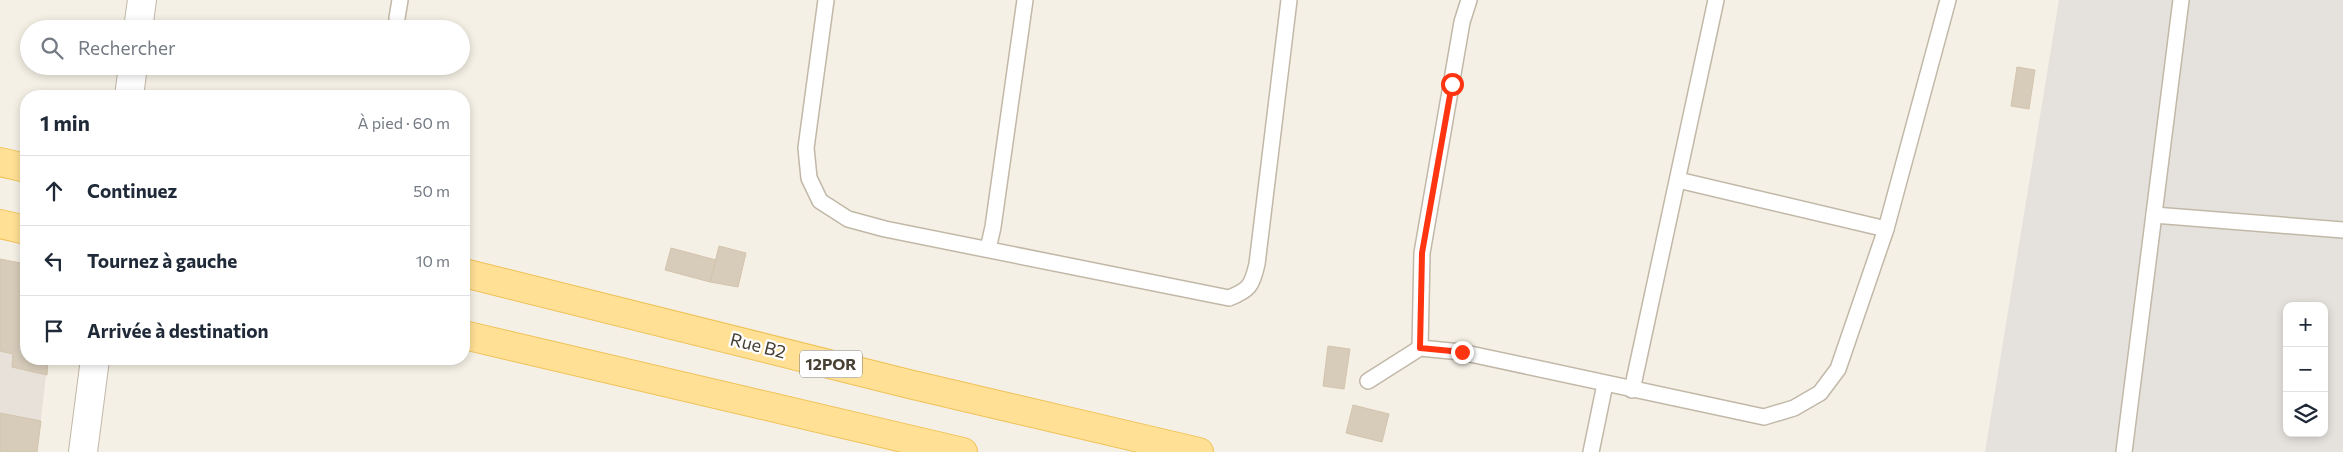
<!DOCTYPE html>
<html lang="fr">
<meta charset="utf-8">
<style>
:root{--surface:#fff;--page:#f2f2f3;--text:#1f2937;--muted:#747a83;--line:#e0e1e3}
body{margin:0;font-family:Commissioner,sans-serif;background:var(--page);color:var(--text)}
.controls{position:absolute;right:15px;bottom:15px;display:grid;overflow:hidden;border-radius:10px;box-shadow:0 2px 8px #0003}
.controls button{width:45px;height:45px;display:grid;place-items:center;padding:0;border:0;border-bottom:1px solid var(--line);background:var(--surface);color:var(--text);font:25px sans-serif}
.stop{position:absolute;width:15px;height:15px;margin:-11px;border:4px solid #ff3512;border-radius:50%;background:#fff}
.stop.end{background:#ff3512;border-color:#fff;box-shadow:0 1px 5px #0008}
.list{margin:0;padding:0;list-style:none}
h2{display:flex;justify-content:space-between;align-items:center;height:65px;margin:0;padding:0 20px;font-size:21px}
h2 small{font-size:16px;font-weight:400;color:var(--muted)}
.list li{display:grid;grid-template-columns:32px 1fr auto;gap:15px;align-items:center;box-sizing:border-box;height:70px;padding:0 20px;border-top:1px solid var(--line)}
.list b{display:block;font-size:19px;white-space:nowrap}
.list em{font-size:16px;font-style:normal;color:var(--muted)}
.icon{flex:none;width:28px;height:28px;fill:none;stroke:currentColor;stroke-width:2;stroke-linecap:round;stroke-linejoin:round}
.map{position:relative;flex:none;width:2343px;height:452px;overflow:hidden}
.search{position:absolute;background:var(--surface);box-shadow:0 2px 8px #0003;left:20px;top:20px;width:450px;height:55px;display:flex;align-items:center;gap:12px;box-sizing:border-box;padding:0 18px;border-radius:28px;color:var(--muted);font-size:19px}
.panel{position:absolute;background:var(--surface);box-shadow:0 2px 8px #0003;left:20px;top:90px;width:450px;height:275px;border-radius:20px}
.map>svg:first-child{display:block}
.industrial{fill:#e7e1da}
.parking{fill:#e5e2de;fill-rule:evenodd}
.building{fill:#d7ccba;stroke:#d3c4ac}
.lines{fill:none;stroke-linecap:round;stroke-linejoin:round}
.lane-casing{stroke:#c1b8a7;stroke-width:18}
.street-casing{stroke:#c1b8a7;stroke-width:30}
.primary-casing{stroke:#f0c258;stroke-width:30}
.lane{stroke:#fff;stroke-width:15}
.street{stroke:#fff;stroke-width:28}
.primary{stroke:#ffe094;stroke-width:28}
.route{stroke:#ff3512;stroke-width:6}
.labels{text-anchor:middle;stroke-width:4.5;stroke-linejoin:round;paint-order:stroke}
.shield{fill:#fff;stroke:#7f7971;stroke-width:1}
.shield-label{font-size:16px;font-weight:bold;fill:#484034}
.street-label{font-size:18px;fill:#484034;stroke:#fff}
</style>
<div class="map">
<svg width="2343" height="452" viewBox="0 0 2343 452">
<rect width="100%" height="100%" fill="#f5f0e5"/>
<path class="industrial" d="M 0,259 L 26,264 L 26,359 L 48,359 L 37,452 L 0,452 Z"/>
<path class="parking" d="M 2059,0 L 2343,0 L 2343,452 L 1985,452 ZM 2287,306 L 2324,306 L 2324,433 L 2287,433 Z"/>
<g class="building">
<path d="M 2017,67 L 2035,70 L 2029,109 L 2011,106 Z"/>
<path d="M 719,246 L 746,253 L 738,287 L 710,282 Z"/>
<path d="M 671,248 L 716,260 L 710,282 L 665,270 Z"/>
<path d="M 0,259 L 26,264 L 26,359 L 48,359 L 47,375 L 12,367 L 13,354 L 0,351 Z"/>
<path d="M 1328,346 L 1350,349 L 1344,389 L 1323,386 Z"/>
<path d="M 1353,405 L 1389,414 L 1382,442 L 1346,433 Z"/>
<path d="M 0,413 L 41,421 L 37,452 L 0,452 Z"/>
</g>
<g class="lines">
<defs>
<g id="lane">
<path d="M 826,0 L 806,148 L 809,178 L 820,201 L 848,219 L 885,229 L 1229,298 C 1249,290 1252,286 1257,264 L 1289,0"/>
<path d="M 397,18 L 400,0"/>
<path d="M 1678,180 L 1886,229"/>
<path d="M 2154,215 L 2343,230"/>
<path d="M 988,249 L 993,227 L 1025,0"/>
<path d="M 1420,348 L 1422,253 L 1462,22 L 1469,0"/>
<path d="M 1368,381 L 1420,348 L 1461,352 L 1764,417 L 1794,408 L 1820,393 L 1838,369 L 1886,229 L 1948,0"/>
<path d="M 1632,390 L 1716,0"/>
<path d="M 1591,452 L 1605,384"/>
<path d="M 2124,452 L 2181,0"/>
</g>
<g id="street">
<path d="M 138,29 L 142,0"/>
<path d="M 129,96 L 133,66"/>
<path d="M 83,452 L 95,359"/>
</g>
<g id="primary">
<path d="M 0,162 L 26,168"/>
<path d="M 0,224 L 26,230"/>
<path d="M 464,273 L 909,384 L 1199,452"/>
<path d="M 464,335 L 963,452"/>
</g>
</defs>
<use href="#lane" class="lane-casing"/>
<use href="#street" class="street-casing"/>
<use href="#primary" class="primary-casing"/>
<use href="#lane" class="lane"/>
<use href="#street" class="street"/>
<use href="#primary" class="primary"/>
</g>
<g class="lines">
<path class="route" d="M 1452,84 L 1422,253 L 1420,348 L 1462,352"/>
</g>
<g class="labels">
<rect class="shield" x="800" y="350.5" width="62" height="27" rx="4"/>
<g class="shield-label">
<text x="831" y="370">12POR</text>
</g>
<g class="street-label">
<text transform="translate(758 346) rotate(14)" y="6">Rue B2</text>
</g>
</g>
</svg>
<div class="controls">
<button>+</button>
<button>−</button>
<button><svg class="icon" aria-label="layers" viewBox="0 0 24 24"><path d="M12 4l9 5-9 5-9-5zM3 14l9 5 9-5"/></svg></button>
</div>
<div class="stop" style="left:1452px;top:84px"></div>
<div class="stop end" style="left:1462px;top:352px"></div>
<div class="search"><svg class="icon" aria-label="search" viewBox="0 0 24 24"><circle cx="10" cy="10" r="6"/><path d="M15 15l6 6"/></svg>Rechercher</div>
<section class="panel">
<h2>1 min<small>À pied · 60 m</small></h2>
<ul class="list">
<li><svg class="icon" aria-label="ahead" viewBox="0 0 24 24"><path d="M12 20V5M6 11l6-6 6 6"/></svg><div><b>Continuez</b></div><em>50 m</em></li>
<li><svg class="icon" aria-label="left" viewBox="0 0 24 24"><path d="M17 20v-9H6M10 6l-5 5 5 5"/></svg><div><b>Tournez à gauche</b></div><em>10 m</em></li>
<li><svg class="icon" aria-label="arrive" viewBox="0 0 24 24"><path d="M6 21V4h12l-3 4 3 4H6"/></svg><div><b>Arrivée à destination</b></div></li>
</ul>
</section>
</div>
